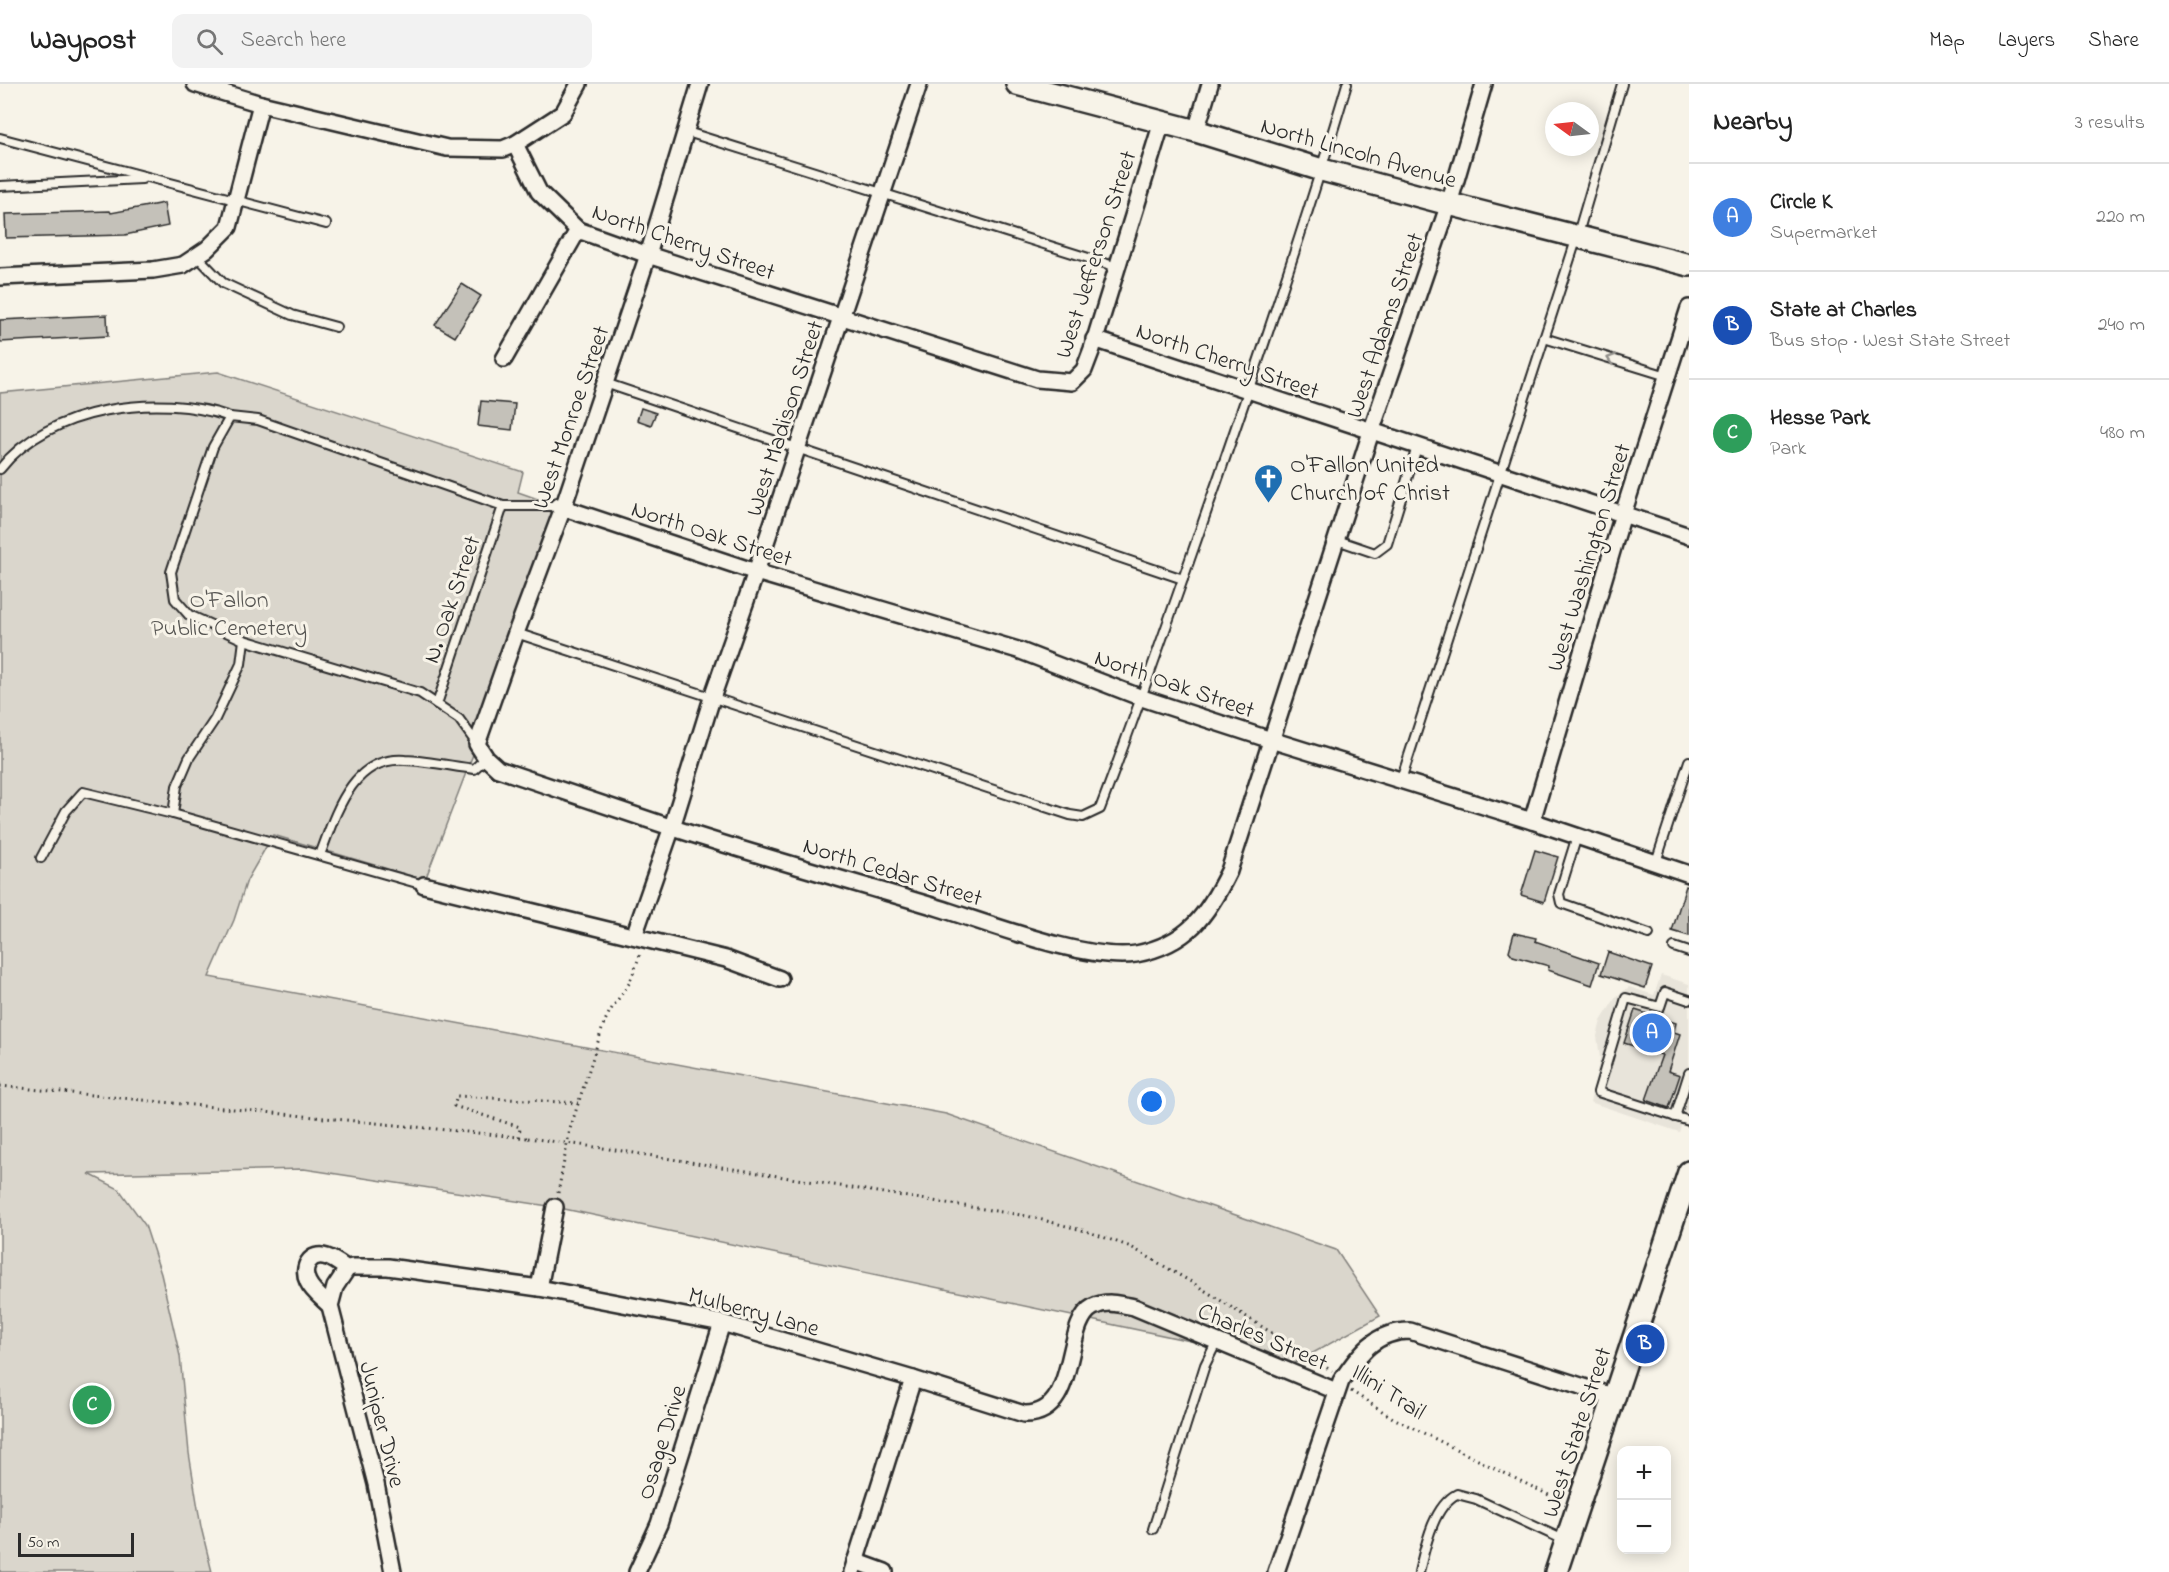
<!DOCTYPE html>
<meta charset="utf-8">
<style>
:root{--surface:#fff;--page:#f2f2f2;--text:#222;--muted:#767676;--line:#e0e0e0;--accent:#2563eb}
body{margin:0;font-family:"Indie Flower",sans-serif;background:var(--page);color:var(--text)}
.controls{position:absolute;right:18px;bottom:18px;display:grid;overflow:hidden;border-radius:12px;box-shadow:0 3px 15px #0003}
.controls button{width:54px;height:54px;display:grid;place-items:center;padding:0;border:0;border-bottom:2px solid var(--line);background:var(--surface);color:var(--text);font:30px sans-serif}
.compass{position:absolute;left:1545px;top:18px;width:54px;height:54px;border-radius:50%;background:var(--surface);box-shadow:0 3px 15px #0003;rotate:285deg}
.scale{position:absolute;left:18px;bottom:15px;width:116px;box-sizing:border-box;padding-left:6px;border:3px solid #2b2b2b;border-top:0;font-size:16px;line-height:21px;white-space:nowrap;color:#2b2b2b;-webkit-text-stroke:4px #f7f3e8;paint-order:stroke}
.you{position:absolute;left:1152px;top:1018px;width:21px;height:21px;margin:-15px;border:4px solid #fff;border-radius:50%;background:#1a73e8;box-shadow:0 0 0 9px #1a73e833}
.badge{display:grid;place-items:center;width:39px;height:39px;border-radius:50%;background:var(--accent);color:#fff;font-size:20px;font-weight:700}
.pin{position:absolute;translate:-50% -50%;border:3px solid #fff;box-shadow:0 2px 6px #0006}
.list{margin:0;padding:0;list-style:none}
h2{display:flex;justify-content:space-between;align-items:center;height:78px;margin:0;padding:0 24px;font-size:26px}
h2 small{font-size:20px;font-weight:400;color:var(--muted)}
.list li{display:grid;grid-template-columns:39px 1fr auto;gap:18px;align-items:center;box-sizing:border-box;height:108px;padding:0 24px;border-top:2px solid var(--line)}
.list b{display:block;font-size:22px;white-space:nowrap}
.list p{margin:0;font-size:20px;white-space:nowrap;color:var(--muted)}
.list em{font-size:20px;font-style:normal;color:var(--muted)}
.icon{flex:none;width:33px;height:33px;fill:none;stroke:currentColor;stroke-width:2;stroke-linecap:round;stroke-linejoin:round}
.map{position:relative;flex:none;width:1689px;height:1488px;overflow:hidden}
header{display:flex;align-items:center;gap:36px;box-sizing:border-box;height:84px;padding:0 30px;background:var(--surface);border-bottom:2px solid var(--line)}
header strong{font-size:28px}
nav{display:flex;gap:33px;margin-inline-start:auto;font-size:21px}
.search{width:420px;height:54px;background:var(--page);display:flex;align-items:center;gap:15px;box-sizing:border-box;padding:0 21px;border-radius:12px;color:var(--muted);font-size:22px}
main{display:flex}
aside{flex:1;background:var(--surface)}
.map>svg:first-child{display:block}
.built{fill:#e8e4da}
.green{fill:#dad6cc;stroke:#82807c;stroke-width:1.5}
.building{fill:#c4c1b9;stroke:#2b2b2b;stroke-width:1.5}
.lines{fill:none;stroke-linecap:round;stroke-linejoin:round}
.service-casing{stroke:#2b2b2b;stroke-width:12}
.minor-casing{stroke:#2b2b2b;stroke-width:20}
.secondary-casing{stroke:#2b2b2b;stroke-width:26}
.path{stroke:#2b2b2b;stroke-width:3;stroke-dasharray:1.5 4.5;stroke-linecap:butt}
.service{stroke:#f7f3e8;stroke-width:8}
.minor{stroke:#f7f3e8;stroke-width:15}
.secondary{stroke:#f7f3e8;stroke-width:21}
.path-bridge{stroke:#2b2b2b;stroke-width:3;stroke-dasharray:1.5 4.5;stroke-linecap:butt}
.oneway{stroke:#918f8a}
.labels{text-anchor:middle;stroke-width:6;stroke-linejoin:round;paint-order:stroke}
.street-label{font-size:24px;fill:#2b2b2b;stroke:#f7f3e8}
.poi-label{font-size:24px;fill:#2b2b2b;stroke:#f7f3e8;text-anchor:start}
.park-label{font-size:24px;fill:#575653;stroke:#f7f3e8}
</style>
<header>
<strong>Waypost</strong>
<div class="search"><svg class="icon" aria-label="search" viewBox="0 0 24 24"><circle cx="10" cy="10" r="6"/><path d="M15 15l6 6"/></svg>Search here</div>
<nav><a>Map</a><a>Layers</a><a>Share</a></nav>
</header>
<main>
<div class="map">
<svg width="1689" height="1488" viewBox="0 0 1689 1488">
<rect width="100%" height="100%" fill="#f7f3e8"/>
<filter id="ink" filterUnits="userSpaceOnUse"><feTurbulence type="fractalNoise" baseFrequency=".0167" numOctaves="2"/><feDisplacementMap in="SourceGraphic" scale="12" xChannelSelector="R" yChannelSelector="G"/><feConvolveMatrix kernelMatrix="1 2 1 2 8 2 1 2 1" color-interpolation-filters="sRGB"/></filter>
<g filter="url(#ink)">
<path class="built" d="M 1661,891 L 1689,900 L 1689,1020 L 1679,1048 L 1590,1018 L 1600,974 L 1597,952 L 1601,937 L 1616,913 L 1629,903 L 1654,911 Z"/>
<path class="green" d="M 218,288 L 523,388 L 518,408 L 558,422 L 477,660 L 425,796 L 273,751 L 247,796 L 234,836 L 209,893 L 946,1030 L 1336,1166 L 1380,1232 L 1295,1279 L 555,1123 L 304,1085 L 89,1090 L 119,1105 L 145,1141 L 161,1190 L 180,1272 L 189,1369 L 201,1443 L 212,1488 L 0,1488 L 0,309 Z"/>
<g class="building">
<path d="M 164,119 L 168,142 L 125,151 L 6,154 L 5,130 L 110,127 L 111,129 Z"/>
<path d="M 462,200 L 481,212 L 455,253 L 435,241 Z"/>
<path d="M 107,231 L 108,252 L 0,258 L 0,236 Z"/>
<path d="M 481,317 L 515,320 L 512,346 L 478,342 Z"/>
<path d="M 641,324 L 656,329 L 651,341 L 637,336 Z"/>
<path d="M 1535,766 L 1558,773 L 1544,818 L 1521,811 Z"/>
<path d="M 1686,802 L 1689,803 L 1689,852 L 1672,847 Z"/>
<path d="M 1514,849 L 1536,854 L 1535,857 L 1599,879 L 1592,901 L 1548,886 L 1549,882 L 1513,872 L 1509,867 Z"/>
<path d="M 1608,868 L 1652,883 L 1645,904 L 1601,890 Z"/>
<path d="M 1635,926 L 1676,939 L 1674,948 L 1680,950 L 1668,987 L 1680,991 L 1669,1024 L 1646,1016 L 1662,971 L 1624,959 Z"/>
</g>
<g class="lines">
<defs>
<g id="service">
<path d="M 684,47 L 1117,183"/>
<path d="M 0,54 L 326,140"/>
<path d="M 0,102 L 142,95"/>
<path d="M 197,172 L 223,199 L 292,231 L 336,243"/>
<path d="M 1544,254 L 1667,292"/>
<path d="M 605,299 L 1183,495"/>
<path d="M 0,385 C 48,323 159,308 230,333"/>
<path d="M 1337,456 L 1375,469 L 1387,460 L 1417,363"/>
<path d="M 516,549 L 1070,731 L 1083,733 L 1100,725 C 1142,615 1180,503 1219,392 C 1264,262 1308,132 1347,0"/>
<path d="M 437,620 L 503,422"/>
<path d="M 477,660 L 459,635 L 420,609 L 244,556 L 189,531 L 175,515 L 171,488 L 213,363 L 230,333 L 258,336 L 503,422 L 558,422"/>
<path d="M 1401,696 L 1577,153 L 1622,0"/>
<path d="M 173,730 L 177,702 L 189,674 L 215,635 L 241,580 L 244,556"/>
<path d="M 1577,752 L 1559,810 L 1561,819 L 1649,850"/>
<path d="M 320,771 C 335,732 351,672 405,676 C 428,677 451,682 474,685 L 486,674"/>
<path d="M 41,774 L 66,727 L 83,708 L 173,730 L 424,801"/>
<path d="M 1656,778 L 1689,677"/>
<path d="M 1674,863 L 1689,868"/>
<path d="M 1689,916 L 1665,908 L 1660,923 L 1626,914 L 1598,1008 L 1689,1037"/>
<path d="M 1675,1033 L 1689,989"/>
<path d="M 1153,1445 L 1205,1281 L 1217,1257"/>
<path d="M 1419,1488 C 1425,1464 1433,1422 1457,1410 L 1476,1415 L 1566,1457"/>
</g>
<g id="minor">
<path d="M 195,0 L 261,20 L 447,64 L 503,65 L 515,60 L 563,29 L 579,0"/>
<path d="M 700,0 L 648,171 L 563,424 L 516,549 L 477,660 L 486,674 L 498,685 C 555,704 612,724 670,743 C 759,772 849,797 939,824 C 987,839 1089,878 1136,870 C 1188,860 1208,830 1229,787 L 1371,348 L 1449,120 L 1484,0"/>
<path d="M 1196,47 L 1210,0"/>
<path d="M 515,60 L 539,108 L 578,146 L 648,171 L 1037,295 L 1072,298 L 1084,286 L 1092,265 L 1162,38"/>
<path d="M 0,193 L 153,186 L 183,181 L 207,165 L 229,143 L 261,20"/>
<path d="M 1094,255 L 1689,452"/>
<path d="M 504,275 L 578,146"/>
<path d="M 558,422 L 756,488 L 1018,566 L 1142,614 L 1271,656 L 1532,737 L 1689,790"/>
<path d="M 1532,737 L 1623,430 L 1689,224"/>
<path d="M 424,801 L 726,875 L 780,895"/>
<path d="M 634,852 L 672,743 L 712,614 L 756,488 L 919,0"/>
<path d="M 539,1204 L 555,1123"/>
<path d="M 330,1222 C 323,1215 312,1207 308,1198 C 301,1184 310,1167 327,1173 C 334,1175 340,1180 347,1185"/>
<path d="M 855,1477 L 885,1488"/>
<path d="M 393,1488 L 376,1400 L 330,1222 L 335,1203 L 347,1185 L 352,1183 L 388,1183 L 539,1204 L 722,1239 L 913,1295 L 1024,1330 C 1080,1332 1062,1239 1093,1223 C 1107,1216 1120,1220 1134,1223 L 1336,1307"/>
<path d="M 637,1488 L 659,1440 L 722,1239"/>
<path d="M 852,1488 L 913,1295"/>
<path d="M 1276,1488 L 1341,1297 C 1359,1270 1375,1247 1410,1247 L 1615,1313"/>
</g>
<g id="secondary">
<path d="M 1017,0 L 1196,47 L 1322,86 L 1449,120 L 1689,181"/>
<path d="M 1556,1488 L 1689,1088"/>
</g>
</defs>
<use href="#service" class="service-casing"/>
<use href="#minor" class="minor-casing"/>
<use href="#secondary" class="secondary-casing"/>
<g class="path">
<path d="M 0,1002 L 528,1054"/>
<path d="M 519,1053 L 520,1043 L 454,1022 L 457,1012 L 578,1019"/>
<path d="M 603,1064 L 1027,1132 L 1086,1147 L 1131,1163 L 1193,1199 L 1332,1287"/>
<path d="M 558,1109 L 570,1045 L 604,939 L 610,927 L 630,898 L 641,868"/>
<path d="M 1351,1307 L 1393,1334 L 1563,1418"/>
</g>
<use href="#service" class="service"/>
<use href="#minor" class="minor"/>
<use href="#secondary" class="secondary"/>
<path class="path-bridge" d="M 528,1054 L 603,1064"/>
</g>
<defs><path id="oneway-chevron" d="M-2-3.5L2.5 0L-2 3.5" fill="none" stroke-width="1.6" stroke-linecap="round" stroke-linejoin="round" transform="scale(1.5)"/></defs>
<use class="oneway" href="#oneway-chevron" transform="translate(1611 275) rotate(-163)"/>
</g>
<defs>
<symbol id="church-pin" viewBox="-11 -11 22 30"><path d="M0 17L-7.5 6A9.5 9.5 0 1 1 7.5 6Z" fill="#1f6fb2" stroke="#f7f3e8"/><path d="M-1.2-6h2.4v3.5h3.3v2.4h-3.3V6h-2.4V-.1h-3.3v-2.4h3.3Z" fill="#fff"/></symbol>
</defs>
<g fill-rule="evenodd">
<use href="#church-pin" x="1252" y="378" width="33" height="45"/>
</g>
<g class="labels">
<g class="street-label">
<text transform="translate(1359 68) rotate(16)" y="8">North Lincoln Avenue</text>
<text transform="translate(684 157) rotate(19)" y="8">North Cherry Street</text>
<text transform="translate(1095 170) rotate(-72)" y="8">West Jefferson Street</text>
<text transform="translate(1384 241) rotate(-71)" y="8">West Adams Street</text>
<text transform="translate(1228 276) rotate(19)" y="8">North Cherry Street</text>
<text transform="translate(570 333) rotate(-71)" y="8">West Monroe Street</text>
<text transform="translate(784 334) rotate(-72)" y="8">West Madison Street</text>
<text transform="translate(712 449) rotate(18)" y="8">North Oak Street</text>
<text transform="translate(1588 473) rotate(-73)" y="8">West Washington Street</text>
<text transform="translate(451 515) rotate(-71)" y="8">N. Oak Street</text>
<text transform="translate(1175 599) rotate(19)" y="8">North Oak Street</text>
<text transform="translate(893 787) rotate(17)" y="8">North Cedar Street</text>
<text transform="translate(754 1227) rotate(15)" y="8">Mulberry Lane</text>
<text transform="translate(1263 1252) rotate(23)" y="8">Charles Street</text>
<text transform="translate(1389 1307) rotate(33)" y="8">Illini Trail</text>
<text transform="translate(383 1340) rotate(76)" y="8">Juniper Drive</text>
<text transform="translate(1576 1348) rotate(-72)" y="8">West State Street</text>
<text transform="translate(661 1358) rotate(-73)" y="8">Osage Drive</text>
</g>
<g class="poi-label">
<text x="1290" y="388">O'Fallon United<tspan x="1290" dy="28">Church of Christ</tspan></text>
</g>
<g class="park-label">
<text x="229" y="523">O'Fallon<tspan x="229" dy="28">Public Cemetery</tspan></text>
</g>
</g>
</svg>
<div class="controls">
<button>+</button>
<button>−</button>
</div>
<svg class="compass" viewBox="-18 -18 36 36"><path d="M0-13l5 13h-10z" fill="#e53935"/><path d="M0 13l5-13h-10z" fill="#767676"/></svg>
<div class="scale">50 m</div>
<div class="you"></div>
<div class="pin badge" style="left:1652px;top:949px;background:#3f7fe0">A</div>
<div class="pin badge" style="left:1645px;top:1260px;background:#1a4fb4">B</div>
<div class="pin badge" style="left:92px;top:1321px;background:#2e9e5b">C</div>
</div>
<aside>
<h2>Nearby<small>3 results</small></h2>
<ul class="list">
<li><span class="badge" style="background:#3f7fe0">A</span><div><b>Circle K</b><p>Supermarket</p></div><em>220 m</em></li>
<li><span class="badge" style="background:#1a4fb4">B</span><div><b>State at Charles</b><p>Bus stop · West State Street</p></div><em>240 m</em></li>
<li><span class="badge" style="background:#2e9e5b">C</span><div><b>Hesse Park</b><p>Park</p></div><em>480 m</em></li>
</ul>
</aside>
</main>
